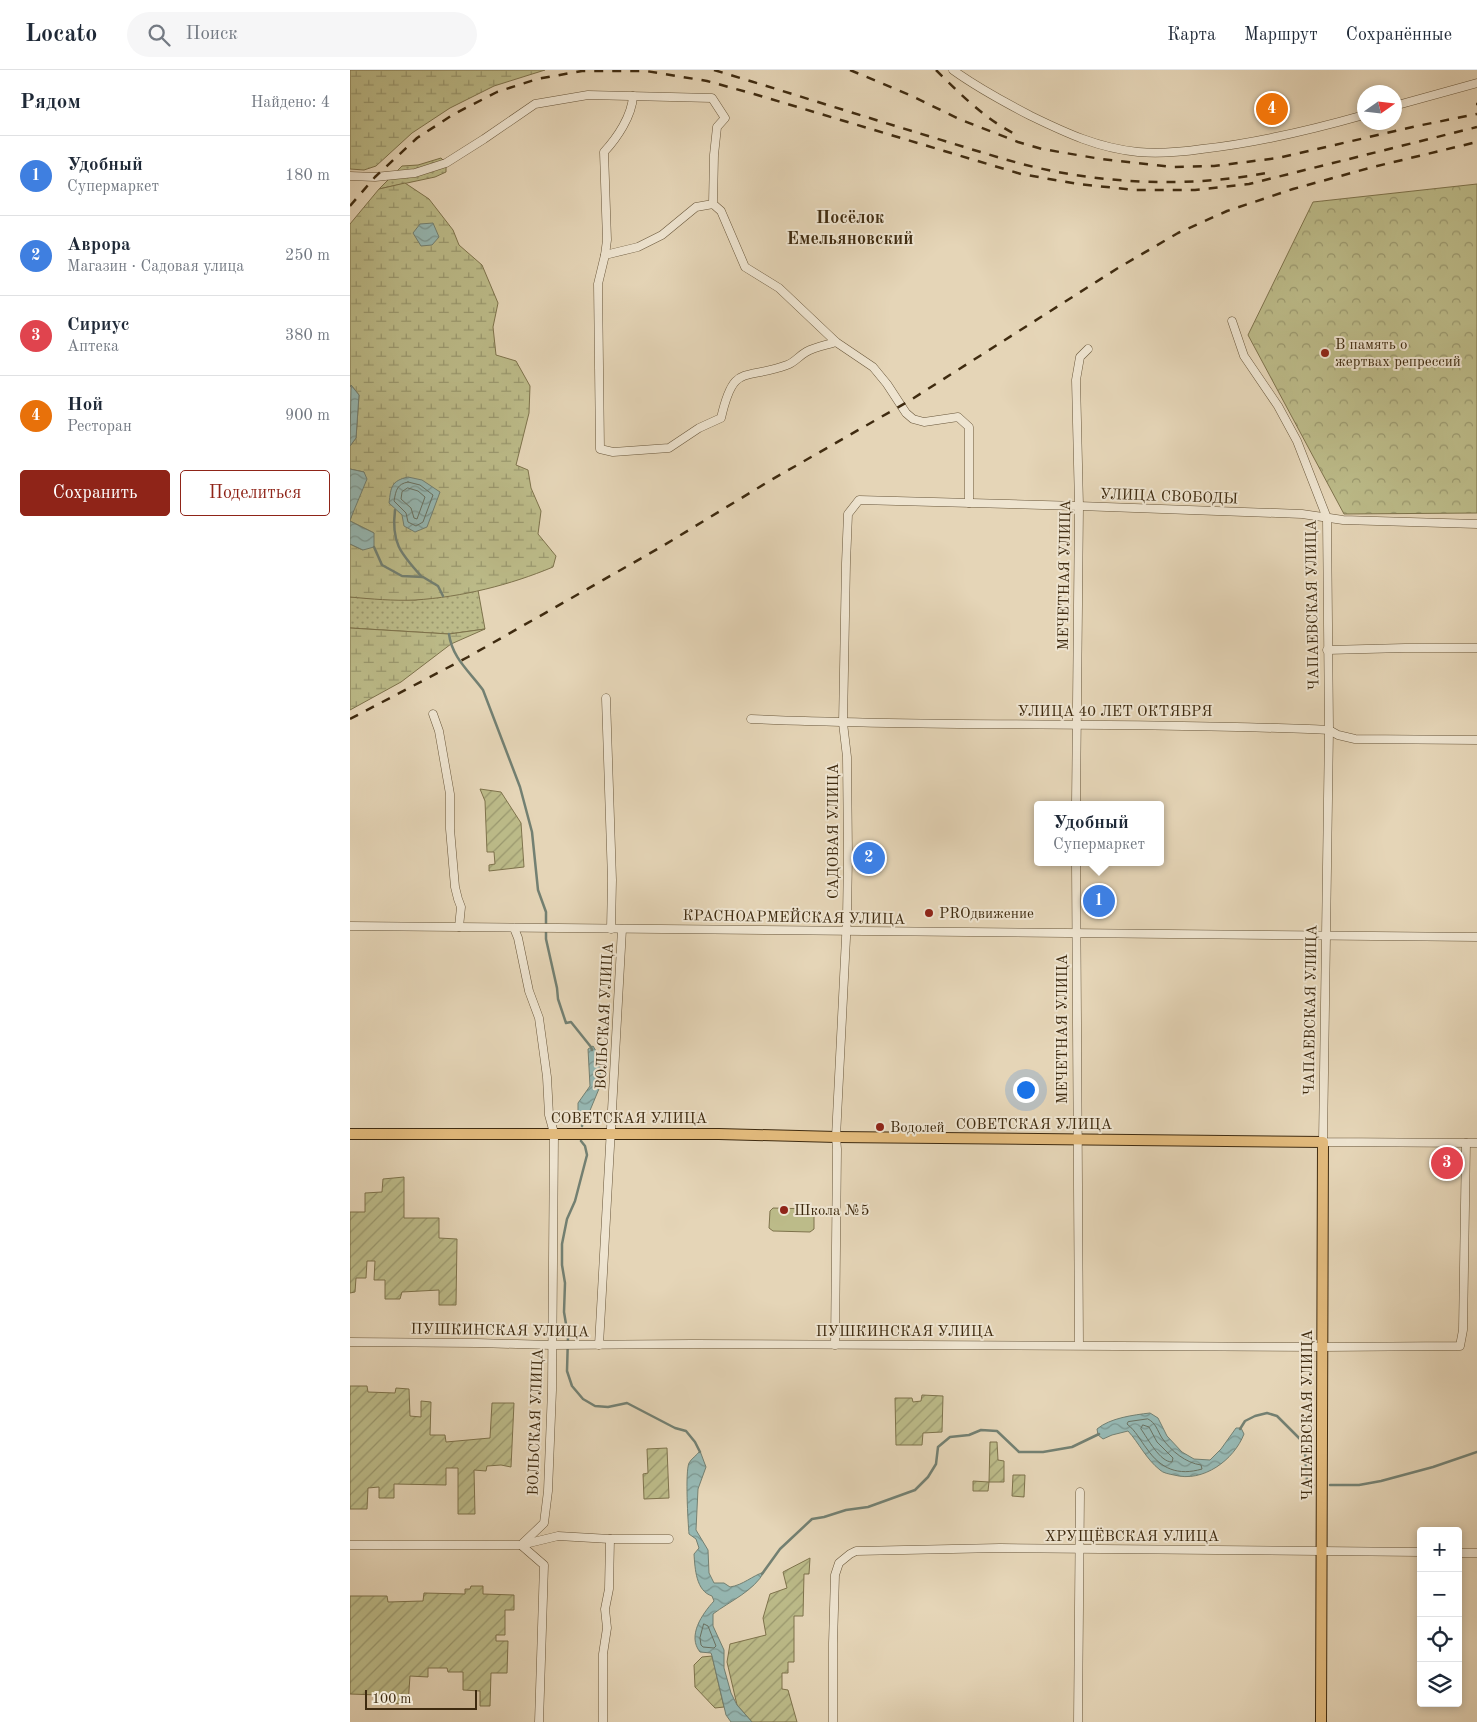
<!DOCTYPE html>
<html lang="ru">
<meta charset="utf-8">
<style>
:root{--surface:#fff;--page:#f6f6f7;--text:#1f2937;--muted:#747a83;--line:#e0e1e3;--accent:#8f2418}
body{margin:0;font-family:"Old Standard TT",serif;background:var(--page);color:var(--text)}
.controls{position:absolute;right:15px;bottom:15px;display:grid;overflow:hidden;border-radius:5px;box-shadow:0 2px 8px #0003}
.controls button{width:45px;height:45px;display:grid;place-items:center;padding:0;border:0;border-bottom:1px solid var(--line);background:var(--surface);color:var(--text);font:25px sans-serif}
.compass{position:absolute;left:1007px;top:15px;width:45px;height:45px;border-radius:50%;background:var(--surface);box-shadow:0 2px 8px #0003;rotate:76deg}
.scale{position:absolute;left:15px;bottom:12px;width:112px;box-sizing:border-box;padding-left:5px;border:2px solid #3f2b10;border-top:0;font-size:14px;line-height:18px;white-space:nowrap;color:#3f2b10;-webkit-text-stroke:4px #eee4d0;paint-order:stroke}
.you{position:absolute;left:675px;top:1019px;width:18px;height:18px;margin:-12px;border:4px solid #fff;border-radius:50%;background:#1a73e8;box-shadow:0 0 0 8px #1a73e833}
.badge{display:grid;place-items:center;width:32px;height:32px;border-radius:50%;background:var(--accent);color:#fff;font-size:16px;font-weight:700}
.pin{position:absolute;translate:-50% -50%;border:2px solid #fff;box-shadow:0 1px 5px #0006}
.popup{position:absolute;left:684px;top:731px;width:130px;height:65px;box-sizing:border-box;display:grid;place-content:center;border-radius:5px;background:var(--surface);filter:drop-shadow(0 1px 4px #0005);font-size:16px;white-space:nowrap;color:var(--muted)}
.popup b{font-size:19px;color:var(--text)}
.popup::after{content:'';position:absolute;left:50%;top:100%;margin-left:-10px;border:10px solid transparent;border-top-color:var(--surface)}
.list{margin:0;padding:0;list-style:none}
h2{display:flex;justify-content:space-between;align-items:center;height:65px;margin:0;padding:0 20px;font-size:21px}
h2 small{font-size:16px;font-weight:400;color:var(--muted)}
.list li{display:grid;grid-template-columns:32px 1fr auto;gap:15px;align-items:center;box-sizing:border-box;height:80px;padding:0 20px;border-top:1px solid var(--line)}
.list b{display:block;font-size:19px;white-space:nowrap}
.list p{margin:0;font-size:16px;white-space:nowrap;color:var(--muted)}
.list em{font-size:16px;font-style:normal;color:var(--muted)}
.actions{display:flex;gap:10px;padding:15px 20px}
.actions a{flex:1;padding:11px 0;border:1px solid var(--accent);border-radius:5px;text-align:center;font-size:18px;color:var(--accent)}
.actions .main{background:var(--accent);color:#fff}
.icon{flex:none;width:28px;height:28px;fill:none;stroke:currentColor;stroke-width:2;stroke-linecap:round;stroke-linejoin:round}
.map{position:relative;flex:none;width:1127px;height:1652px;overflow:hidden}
header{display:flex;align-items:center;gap:30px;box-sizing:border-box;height:70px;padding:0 25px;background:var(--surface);border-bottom:1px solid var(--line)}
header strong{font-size:24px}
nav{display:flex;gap:28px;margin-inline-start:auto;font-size:18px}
.search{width:350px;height:45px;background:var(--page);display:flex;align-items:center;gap:12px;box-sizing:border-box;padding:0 18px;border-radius:28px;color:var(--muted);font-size:19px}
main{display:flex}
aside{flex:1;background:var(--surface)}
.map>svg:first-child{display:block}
.grass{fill:url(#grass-dots);stroke:#7e734c}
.forest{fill:url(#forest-crowns);stroke:#7e734c}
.wetland{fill:url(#wetland-marsh);stroke:#7e734c}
.park{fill:#bcbb89;stroke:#7e734c}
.garden{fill:url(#garden-furrows);stroke:#7e734c}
.water{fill:url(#water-waves);stroke:#738072}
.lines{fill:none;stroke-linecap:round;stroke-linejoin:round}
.shore{stroke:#6a7262;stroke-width:1}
.stream{stroke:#738072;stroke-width:2.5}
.minor-casing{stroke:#68563a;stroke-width:9}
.major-casing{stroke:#3f2b10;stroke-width:12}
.minor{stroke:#eee4d0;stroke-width:8}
.major{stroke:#e2ba7c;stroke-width:10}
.rail{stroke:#3f2b10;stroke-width:2.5;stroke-dasharray:9 9;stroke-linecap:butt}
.poi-dot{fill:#8f2418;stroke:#eee4d0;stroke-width:2}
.labels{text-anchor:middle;stroke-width:4;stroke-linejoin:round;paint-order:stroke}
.poi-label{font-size:15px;fill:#3f2b10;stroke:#eee4d0;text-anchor:start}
.street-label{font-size:15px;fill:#3f2b10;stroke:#eee4d0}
.quarter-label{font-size:18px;font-weight:bold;fill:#3f2b10;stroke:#eee4d0}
</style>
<header>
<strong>Locato</strong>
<div class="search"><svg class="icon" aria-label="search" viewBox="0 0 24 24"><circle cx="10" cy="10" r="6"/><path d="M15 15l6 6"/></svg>Поиск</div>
<nav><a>Карта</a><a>Маршрут</a><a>Сохранённые</a></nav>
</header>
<main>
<aside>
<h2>Рядом<small>Найдено: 4</small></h2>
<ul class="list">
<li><span class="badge" style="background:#3f7fe0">1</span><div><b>Удобный</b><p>Супермаркет</p></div><em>180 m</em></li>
<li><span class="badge" style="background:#3f7fe0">2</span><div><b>Аврора</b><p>Магазин · Садовая улица</p></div><em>250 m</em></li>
<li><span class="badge" style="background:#e0444e">3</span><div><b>Сириус</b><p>Аптека</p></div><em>380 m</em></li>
<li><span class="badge" style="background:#e8710a">4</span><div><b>Ной</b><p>Ресторан</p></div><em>900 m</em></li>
</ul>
<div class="actions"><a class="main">Сохранить</a><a>Поделиться</a></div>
</aside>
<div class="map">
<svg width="1127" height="1652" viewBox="0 0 1127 1652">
<defs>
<pattern id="grass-dots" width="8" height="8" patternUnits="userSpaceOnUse" patternTransform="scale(1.25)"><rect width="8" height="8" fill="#bcbb89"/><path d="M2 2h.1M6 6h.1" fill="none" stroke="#9a986f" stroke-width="1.8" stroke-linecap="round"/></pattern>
<pattern id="forest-crowns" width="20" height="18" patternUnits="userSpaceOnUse" patternTransform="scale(1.25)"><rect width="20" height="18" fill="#bcbb89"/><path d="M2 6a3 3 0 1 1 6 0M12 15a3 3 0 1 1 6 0" fill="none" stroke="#9a986f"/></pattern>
<pattern id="wetland-marsh" width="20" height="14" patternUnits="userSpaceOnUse" patternTransform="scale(1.25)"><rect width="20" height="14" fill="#bcbb89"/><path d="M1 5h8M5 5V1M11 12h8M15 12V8" fill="none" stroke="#9a986f"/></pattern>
<pattern id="garden-furrows" width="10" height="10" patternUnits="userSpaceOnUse" patternTransform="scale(1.25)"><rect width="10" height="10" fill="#bcbb89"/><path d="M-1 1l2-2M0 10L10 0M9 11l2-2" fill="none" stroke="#9a986f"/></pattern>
<pattern id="water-waves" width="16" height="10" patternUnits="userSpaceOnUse" patternTransform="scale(1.25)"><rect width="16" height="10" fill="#96b8b3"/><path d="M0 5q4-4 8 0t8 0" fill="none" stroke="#7c9690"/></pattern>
</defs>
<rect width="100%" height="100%" fill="#e5d5b7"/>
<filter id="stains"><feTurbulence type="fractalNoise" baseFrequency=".004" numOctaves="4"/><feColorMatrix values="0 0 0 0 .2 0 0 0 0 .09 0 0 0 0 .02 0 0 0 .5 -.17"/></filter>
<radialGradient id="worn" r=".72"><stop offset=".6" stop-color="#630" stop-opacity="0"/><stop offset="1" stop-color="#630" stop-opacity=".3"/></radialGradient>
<g class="grass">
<path d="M 91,88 L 96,93 L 96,102 L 85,107 L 29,119 L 52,96 L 68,95 Z"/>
<path d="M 128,520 L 135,559 L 99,564 L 0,558 L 0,527 L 65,530 Z"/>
</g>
<path class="forest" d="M 1127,114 L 1127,443 L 994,444 L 898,265 L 963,132 Z"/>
<g class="wetland">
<path d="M 0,0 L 195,0 L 144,16 L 100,38 L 62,63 L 26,96 L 14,100 L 0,99 Z"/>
<path d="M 55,113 L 79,129 L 103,160 L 109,175 L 132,195 L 148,233 L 143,257 L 146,285 L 166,291 L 180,316 L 179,343 L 166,395 L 178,400 L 181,418 L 191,441 L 188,464 L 206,486 L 203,497 C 160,515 112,527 65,530 C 44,531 21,529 0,527 L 0,474 L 13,480 L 24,463 L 0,451 L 14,402 L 0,399 L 0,376 L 6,368 L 9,325 L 1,315 L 0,317 L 0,154 L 29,119 Z"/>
<path d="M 0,558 L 99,564 L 135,559 L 101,574 L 51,612 L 0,640 Z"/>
</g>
<path class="park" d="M 423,1138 L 461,1139 L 464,1141 L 464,1159 L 460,1162 L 423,1161 L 419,1158 L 420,1141 Z"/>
<g class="garden">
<path d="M 130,719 L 151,722 L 171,753 L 174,797 L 139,801 L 139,795 L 145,794 L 144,782 L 137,782 L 135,731 Z"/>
<path d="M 54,1107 L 54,1148 L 89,1148 L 89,1168 L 107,1169 L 106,1235 L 89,1235 L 89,1220 L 52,1222 L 50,1229 L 35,1229 L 35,1210 L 24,1210 L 25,1191 L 17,1191 L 16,1208 L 6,1208 L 5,1222 L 0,1223 L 0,1142 L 15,1142 L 15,1123 L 32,1122 L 33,1109 Z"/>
<path d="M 0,1316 L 17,1316 L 18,1322 L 45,1323 L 46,1318 L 59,1319 L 60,1346 L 71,1347 L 71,1331 L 81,1332 L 80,1365 L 95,1365 L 96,1372 L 140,1368 L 142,1333 L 164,1333 L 161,1397 L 151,1395 L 137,1396 L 136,1401 L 124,1400 L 125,1444 L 108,1444 L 108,1398 L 96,1398 L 96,1415 L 44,1414 L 44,1428 L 29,1428 L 29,1417 L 18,1418 L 17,1439 L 0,1439 Z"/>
<path d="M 572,1325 L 593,1326 L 592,1362 L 573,1363 L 572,1375 L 546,1375 L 545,1328 L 562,1328 L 563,1332 L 571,1331 Z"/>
<path d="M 640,1372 L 647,1372 L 648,1390 L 654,1391 L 654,1412 L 639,1412 L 638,1421 L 623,1421 L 623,1411 L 639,1412 Z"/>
<path d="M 317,1378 L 319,1428 L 294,1429 L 293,1404 L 298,1403 L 297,1379 Z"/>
<path d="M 663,1405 L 675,1405 L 674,1427 L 662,1426 Z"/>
<path d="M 460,1488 L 459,1504 L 454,1504 L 453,1546 L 444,1546 L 444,1592 L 438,1592 L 438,1603 L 432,1603 L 432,1619 L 438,1620 L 447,1652 L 402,1652 L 387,1635 L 377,1592 L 380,1574 L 416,1565 L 413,1548 L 420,1524 L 437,1518 L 433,1502 Z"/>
<path d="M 121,1516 L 133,1516 L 133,1524 L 164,1525 L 164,1540 L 155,1540 L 155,1565 L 146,1565 L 146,1571 L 158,1571 L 157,1603 L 141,1603 L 140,1636 L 130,1636 L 130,1621 L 113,1620 L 113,1602 L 98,1602 L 97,1598 L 78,1598 L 78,1607 L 60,1606 L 58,1634 L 27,1632 L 28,1625 L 0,1624 L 0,1526 L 37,1526 L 38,1532 L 73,1531 L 74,1523 L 115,1524 L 115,1519 L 120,1519 Z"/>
<path d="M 362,1586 L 374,1637 L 365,1638 L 345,1617 L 344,1595 L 352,1587 Z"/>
</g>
<g class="water">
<path d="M 83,153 L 89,167 L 82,175 L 71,176 L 63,163 L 70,154 Z"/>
<path d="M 1,315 L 9,325 L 6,368 L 0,376 Z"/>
<path d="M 0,399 L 14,402 L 17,409 L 0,450 Z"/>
<path d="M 58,407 L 72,410 L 90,422 L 77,457 L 65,462 L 54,456 L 52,445 L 39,433 C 41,417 41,411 58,407 Z"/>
<path d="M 0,451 L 24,463 L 24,477 L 13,480 L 0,474 Z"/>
<path d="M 243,976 L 249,986 L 251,1014 L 236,1050 L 233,1051 L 228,1049 L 228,1033 L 240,1016 L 238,979 Z"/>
<path d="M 800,1343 L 808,1348 L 817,1366 L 832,1382 L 844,1389 L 860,1390 L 871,1379 L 886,1358 L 891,1358 L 894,1364 C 884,1390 853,1413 824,1405 C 819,1404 813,1403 810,1400 C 796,1389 789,1373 778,1361 L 762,1365 L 753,1369 L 748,1365 L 747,1359 C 760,1348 783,1345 800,1343 Z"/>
<path d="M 350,1381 L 356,1397 L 348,1419 L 346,1460 L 358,1480 L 359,1503 L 364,1513 L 374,1513 L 380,1517 C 393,1515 402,1506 414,1502 C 404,1521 380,1531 363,1544 L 363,1556 L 374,1580 L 374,1598 L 381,1623 L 387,1635 L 402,1652 L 381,1652 L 376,1645 L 362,1586 L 361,1583 L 350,1582 C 337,1566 352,1544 364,1531 L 362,1526 C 346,1521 345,1499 344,1484 L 349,1478 L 346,1469 L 339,1464 C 338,1452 335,1402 339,1393 C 341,1389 347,1385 350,1381 Z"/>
</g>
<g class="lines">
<g class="shore">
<path d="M 58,412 L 70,415 L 83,425 L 73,452 L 66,456 L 58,452 L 56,443 L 44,431 C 46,420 47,414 58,412 Z"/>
<path d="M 58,418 L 68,421 L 75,427 L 67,449 L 64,448 L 61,438 L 51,429 L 52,422 Z"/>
<path d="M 798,1349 C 806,1353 807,1360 812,1368 C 821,1381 836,1393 851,1395 L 852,1399 C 828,1406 811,1399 797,1379 C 790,1370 786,1361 777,1354 L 778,1352 Z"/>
<path d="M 793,1355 L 799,1357 L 807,1372 L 823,1388 L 822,1392 C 810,1392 798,1369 791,1359 Z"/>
<path d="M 354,1554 L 358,1556 L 366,1576 L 364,1578 L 353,1577 L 351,1575 L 350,1568 Z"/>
</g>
<g class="stream">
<path d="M 45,440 C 41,472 50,483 72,507"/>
<path d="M 24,477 L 32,495 L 52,506 L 73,507 L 88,516 L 93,526"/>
<path d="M 99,564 C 102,588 120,602 133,620 L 170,717 L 182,762 L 188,820 L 196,842 L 196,869 L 207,918 L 208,929 L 216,953 L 221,952 L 241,977 L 242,980"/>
<path d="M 232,1056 L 233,1048"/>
<path d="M 231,1071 L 235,1076 L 237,1085 L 225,1131 L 217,1149 L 212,1174 L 212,1195 L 215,1213 L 214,1242 L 218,1266 L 217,1301 L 222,1316 L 233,1329 L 245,1336 L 258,1337 L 277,1333 L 325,1358 L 336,1361 L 345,1372 L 350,1382"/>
<path d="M 890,1359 L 895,1351 L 905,1346 L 917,1343 L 927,1346 L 951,1370 L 955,1382 L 957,1411 L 963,1415"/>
<path d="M 980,1415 L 1009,1415 L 1031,1411 L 1083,1397 L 1127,1382"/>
<path d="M 412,1504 L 430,1479 L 462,1449 L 474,1447 L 496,1440 L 518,1437 L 565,1420 L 578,1407 L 586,1394 L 588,1377 L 600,1367 L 619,1365 L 631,1360 L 647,1361 L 669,1382 L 693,1382 L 722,1377 L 749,1364"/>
</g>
<defs>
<g id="minor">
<path d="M 603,0 C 628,18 654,32 681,46 C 716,63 748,78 788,82 C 809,84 831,82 852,79 C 908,73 961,60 1014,45"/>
<path d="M 1044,36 L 1127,13"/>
<path d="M 0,106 L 25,107 L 65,103 L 96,93 L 134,69 L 185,34 L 238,25 L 362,28 L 375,48 L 367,57 L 364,85 L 363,134 L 371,141 L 395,197 L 429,218 L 486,272 L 523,297 L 537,314 L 556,343 L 563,349 L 574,352 L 608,347 L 619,357 L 619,433"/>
<path d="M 363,134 L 346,137 L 312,165 L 288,177 L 255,185 L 248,214 L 250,379 L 263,382 L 319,378 L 349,358 L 371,348 C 384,292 393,311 437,295 C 444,293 449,286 456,282 C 465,277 477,275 486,272"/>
<path d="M 255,185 L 257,170 L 254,82 C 267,68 282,46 283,26"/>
<path d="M 882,251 L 894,286 L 928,336 L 947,371 L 977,448 L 979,660 L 973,1072 L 1127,1073"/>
<path d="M 977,580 L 1055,578 L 1127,578"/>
<path d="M 256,628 L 262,810 L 261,859"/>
<path d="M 83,644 L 89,661 L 100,724 L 100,759 L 105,817 L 108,829 L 111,837 L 109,857"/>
<path d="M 401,649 C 594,658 786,651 979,660 L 988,665 L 1005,669 L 1127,670"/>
<path d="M 726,735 L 729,436 L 726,310 L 730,287 L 738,279"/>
<path d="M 726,792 L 729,1275"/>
<path d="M 0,856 L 1127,867"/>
<path d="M 164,858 L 168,868 L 179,921 L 189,948 L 197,1007 L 199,1045 L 204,1063 L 202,1320 L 198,1421 L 194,1453 L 171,1475 L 194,1495 L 189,1652"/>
<path d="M 0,1272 L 127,1273 L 201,1275 L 343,1274 L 971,1277 L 1110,1276 L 1113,1260 L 1116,1073"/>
<path d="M 249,1275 L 272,859"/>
<path d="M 485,1275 L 487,1079 L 486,1067 L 497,848 L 498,785 L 497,687 L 493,653 L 496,493 L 498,444 L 509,430 L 729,436 L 952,444 L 993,450 L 1127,454"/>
<path d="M 0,1475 L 171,1475 L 208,1466 L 260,1469 L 319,1469"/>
<path d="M 1108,1483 L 1127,1483"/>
<path d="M 253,1652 L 253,1584 L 257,1558 L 255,1539 L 259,1519 L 260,1469"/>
<path d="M 483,1652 L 483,1573 L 485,1505 L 489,1493 L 500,1484 L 506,1481 L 650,1478 L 1071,1482"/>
<path d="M 728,1652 L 730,1422"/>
</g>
<path id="major" d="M 0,1064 L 369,1064 L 486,1067 L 973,1072 L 971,1652"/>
</defs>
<use href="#minor" class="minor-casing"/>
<use href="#major" class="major-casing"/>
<use href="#minor" class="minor"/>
<use href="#major" class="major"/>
<g class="rail">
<path d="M 364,0 C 427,19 490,39 552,58 C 592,70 632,83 672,94 C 749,114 838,118 916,103"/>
<path d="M 500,0 L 562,26 L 609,49 L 668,72 L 692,79 L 751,89 L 823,97 L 864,96 L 928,88 L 1067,56 L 1127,44"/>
<path d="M 586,0 C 609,23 634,48 663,63"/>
<path d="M 1126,34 L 1127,34"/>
<path d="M 0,136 L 25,107 L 67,68 L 104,44 L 147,22 L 187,9 L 232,1 L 296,1 L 357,11 L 404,24 L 671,104 L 728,114 L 785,120 L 845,120 L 899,114 L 1127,57"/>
<path d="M 0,649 L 118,587 L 311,477 L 421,410 L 559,331 L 768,198 L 828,163 L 877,141 L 943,119 L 1023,97 L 1127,72"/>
</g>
</g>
<g class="poi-dot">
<circle cx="975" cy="283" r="5"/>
<circle cx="579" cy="843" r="5"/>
<circle cx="530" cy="1057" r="5"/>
<circle cx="434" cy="1140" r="5"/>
</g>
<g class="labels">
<g class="poi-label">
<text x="985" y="279">В память о<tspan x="985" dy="17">жертвах репрессий</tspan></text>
<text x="589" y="848">PROдвижение</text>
<text x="540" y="1062">Водолей</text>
<text x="444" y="1145">Школа №5</text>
</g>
<g class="street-label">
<text transform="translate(819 426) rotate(2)" y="5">УЛИЦА СВОБОДЫ</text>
<text transform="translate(714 505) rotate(-89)" y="5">МЕЧЕТНАЯ УЛИЦА</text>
<text transform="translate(962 535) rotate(-91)" y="5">ЧАПАЕВСКАЯ УЛИЦА</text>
<text x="765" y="646">УЛИЦА 40 ЛЕТ ОКТЯБРЯ</text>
<text transform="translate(483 761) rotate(-90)" y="5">САДОВАЯ УЛИЦА</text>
<text transform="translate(444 847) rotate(1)" y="5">КРАСНОАРМЕЙСКАЯ УЛИЦА</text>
<text transform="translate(960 940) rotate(-89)" y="5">ЧАПАЕВСКАЯ УЛИЦА</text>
<text transform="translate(254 946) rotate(-87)" y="5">ВОЛЬСКАЯ УЛИЦА</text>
<text transform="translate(712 959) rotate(-90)" y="5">МЕЧЕТНАЯ УЛИЦА</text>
<text x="279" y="1053">СОВЕТСКАЯ УЛИЦА</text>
<text x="684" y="1059">СОВЕТСКАЯ УЛИЦА</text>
<text transform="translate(150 1260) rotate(1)" y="5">ПУШКИНСКАЯ УЛИЦА</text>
<text x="555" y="1266">ПУШКИНСКАЯ УЛИЦА</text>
<text transform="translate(957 1345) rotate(-90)" y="5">ЧАПАЕВСКАЯ УЛИЦА</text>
<text transform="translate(185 1352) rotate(-88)" y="5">ВОЛЬСКАЯ УЛИЦА</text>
<text x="782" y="1471">ХРУЩЁВСКАЯ УЛИЦА</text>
</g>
<g class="quarter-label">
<text x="500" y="153">Посёлок<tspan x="500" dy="21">Емельяновский</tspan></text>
</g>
</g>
<rect width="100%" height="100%" filter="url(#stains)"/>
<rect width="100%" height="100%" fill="url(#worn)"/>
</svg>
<div class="controls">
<button>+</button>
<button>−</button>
<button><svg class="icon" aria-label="locate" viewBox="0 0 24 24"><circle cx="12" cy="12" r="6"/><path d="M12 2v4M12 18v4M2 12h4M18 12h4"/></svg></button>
<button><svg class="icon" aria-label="layers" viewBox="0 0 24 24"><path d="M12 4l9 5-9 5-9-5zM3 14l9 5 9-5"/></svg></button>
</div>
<svg class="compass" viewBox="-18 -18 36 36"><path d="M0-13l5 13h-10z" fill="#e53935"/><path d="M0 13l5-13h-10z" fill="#747a83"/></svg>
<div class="scale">100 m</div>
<div class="you"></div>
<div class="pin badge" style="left:749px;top:831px;background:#3f7fe0">1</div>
<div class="popup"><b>Удобный</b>Супермаркет</div>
<div class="pin badge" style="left:519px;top:788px;background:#3f7fe0">2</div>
<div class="pin badge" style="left:1097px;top:1093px;background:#e0444e">3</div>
<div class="pin badge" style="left:922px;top:39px;background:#e8710a">4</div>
</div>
</main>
